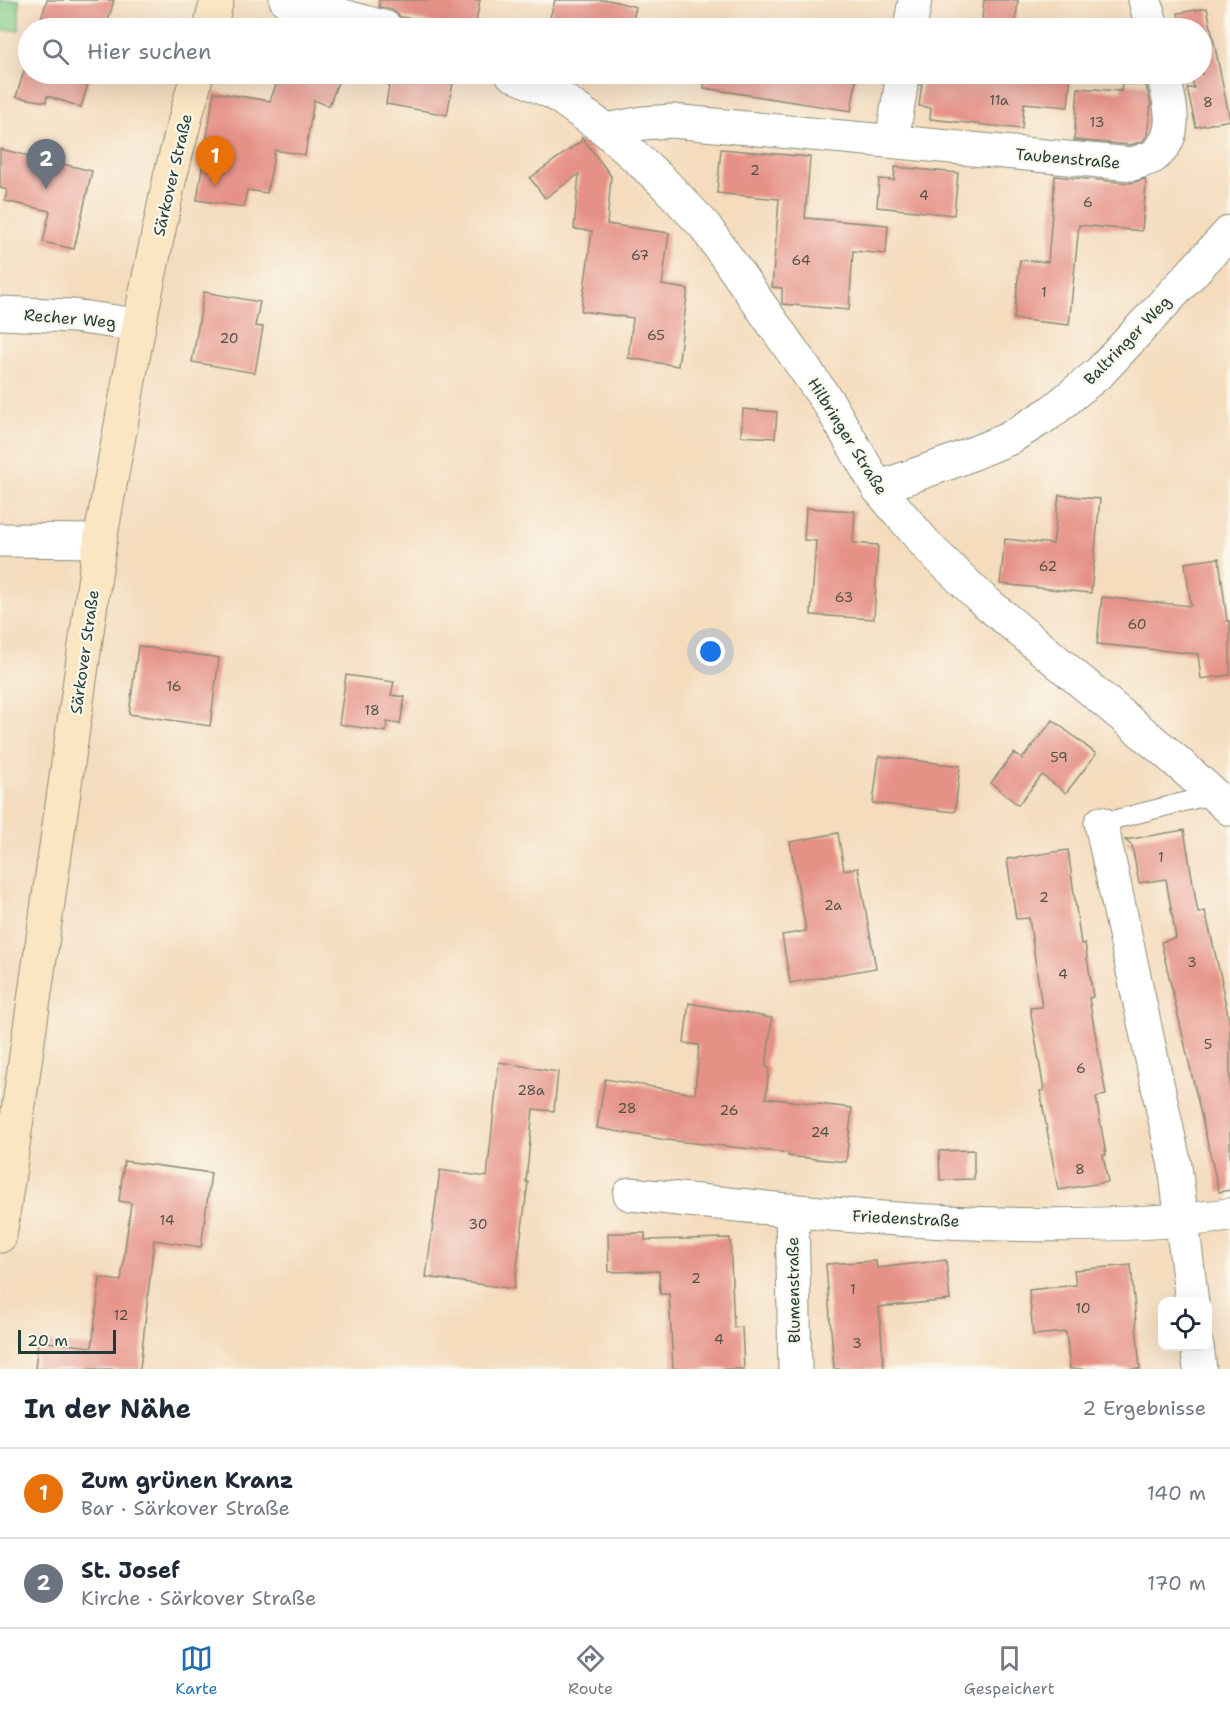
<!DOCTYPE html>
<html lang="de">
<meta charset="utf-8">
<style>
:root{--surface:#fff;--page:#f2f2f3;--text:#1f2937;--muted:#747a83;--line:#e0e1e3;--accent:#1f6fb2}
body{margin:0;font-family:"Shantell Sans",sans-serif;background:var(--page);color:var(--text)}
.controls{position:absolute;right:18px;bottom:18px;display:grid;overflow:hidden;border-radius:12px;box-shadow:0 6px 24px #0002}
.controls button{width:54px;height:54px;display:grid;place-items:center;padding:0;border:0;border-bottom:2px solid var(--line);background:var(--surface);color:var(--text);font:30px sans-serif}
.scale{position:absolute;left:18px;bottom:15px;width:98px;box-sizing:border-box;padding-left:6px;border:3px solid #1f3d34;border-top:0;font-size:16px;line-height:21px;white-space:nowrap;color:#1f3d34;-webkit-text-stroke:4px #fbf7ec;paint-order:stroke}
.you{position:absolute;left:711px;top:652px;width:21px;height:21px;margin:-15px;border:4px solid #fff;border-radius:50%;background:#1a73e8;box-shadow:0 0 0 9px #1a73e833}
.badge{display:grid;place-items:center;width:39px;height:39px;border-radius:50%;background:var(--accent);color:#fff;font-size:20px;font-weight:700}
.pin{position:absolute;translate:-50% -50px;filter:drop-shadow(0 2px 3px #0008)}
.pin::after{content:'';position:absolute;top:32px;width:21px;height:18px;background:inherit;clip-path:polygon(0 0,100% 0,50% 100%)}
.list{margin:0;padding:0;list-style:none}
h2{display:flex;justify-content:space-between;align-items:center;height:78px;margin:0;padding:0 24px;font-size:26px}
h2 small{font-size:20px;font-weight:400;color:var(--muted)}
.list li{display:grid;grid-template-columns:39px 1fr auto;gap:18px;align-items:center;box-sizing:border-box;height:90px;padding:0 24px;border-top:2px solid var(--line)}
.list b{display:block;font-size:22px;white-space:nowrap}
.list p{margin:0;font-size:20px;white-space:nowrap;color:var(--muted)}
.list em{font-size:20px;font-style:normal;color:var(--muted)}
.icon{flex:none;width:33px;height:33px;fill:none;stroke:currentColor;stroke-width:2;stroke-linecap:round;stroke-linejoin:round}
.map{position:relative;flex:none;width:1230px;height:1369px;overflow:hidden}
.search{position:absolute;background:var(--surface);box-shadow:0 6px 24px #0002;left:18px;right:18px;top:18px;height:66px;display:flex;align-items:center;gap:15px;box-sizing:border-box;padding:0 21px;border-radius:33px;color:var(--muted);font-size:22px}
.sheet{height:258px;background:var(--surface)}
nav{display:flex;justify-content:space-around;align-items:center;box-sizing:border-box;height:84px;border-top:2px solid var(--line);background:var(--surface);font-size:16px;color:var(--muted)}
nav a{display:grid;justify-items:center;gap:3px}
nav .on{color:var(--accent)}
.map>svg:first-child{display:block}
.green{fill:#88d08c;stroke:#548660;stroke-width:1.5}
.building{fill:#e69186}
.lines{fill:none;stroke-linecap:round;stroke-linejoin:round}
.service-casing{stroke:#8a8c78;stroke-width:20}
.minor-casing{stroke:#8a8c78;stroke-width:35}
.secondary-casing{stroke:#8a8c78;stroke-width:35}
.service{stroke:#fff;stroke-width:18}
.minor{stroke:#fff;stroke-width:33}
.secondary{stroke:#fbe6c4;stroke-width:33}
.labels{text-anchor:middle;stroke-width:4.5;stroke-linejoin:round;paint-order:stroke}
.number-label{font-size:14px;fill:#515248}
.street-label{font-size:16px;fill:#1f3d34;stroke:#fbf7ec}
</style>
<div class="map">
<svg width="1230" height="1369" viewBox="0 0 1230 1369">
<rect width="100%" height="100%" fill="#fbf7ec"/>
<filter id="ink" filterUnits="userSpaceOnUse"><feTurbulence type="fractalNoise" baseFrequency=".0167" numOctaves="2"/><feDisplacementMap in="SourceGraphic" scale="12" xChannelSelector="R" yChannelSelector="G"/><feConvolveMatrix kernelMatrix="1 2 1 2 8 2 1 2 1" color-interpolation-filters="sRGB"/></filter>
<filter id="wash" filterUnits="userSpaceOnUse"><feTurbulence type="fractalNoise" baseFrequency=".008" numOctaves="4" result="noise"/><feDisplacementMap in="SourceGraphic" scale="24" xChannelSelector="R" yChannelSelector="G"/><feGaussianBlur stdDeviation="1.35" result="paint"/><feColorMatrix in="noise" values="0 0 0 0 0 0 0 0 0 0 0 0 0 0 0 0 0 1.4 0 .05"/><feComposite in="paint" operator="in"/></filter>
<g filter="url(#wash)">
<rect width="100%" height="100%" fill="#f4dcbd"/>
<rect class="green" x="0" y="0" width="19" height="30"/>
<g id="blocks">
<g class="building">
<path d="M 47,0 L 114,0 L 106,28 L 38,28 Z"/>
<path d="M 379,0 L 480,0 L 475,28 L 460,28 L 401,17 L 392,10 L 379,7 Z"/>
<path d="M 555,0 L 609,0 L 636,7 L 631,28 L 547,28 Z"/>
<path d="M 984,0 L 1018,0 L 1015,28 L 981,28 Z"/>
<path d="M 1207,8 L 1230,120 L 1196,127 L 1187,88 L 1194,88 L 1191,74 L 1202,74 L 1202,28 L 1181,28 L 1178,13 Z"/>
<path d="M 28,58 L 28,74 L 91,74 L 81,107 L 47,96 L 46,102 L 16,97 Z"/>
<path d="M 280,74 L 341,74 L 329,106 L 314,100 L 305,155 L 275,150 L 267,193 L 247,190 L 244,207 L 197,200 L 214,92 L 270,101 Z"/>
<path d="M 391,74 L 406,74 L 453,83 L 447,115 L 386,104 Z"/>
<path d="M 705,74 L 857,74 L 851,111 L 704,88 Z"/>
<path d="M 923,74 L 1071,74 L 1068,107 L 1024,103 L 1022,129 L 930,119 L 931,108 L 919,106 Z"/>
<path d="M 1122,83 L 1146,85 L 1151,104 L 1147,136 L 1143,141 L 1130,145 L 1074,140 L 1078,88 L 1121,91 Z"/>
<path d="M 582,137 L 611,176 L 607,224 L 669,233 L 662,285 L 688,289 L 678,366 L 628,358 L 633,318 L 581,311 L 592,231 L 574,229 L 579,174 L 545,198 L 530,178 L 581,141 Z"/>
<path d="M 0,149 L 92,171 L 74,249 L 43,242 L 50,211 L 5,201 L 7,190 L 0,188 Z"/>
<path d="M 721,149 L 810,157 L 805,218 L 888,225 L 886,254 L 853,251 L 849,310 L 782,304 L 782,288 L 772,287 L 779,199 L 717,193 Z"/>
<path d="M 895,167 L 958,173 L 954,215 L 877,207 L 879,179 L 894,180 Z"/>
<path d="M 1055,176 L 1130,183 L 1145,179 L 1146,184 L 1142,231 L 1079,225 L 1069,325 L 1014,319 L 1020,260 L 1048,262 Z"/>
<path d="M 204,292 L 260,302 L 255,326 L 263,327 L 255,373 L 192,362 Z"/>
<path d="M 743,409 L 777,412 L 775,438 L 741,436 Z"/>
<path d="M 1059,495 L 1100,499 L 1091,593 L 1000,584 L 1005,539 L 1053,544 Z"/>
<path d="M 806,508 L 855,511 L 853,543 L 878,545 L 874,619 L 811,615 L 816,541 L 804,540 Z"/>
<path d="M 1219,558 L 1227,621 L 1230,621 L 1230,675 L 1201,679 L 1198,654 L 1097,644 L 1102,597 L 1191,606 L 1185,563 Z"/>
<path d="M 138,646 L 219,658 L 210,726 L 129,714 Z"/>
<path d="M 346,675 L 394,682 L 391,695 L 405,697 L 400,724 L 387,722 L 386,732 L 339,724 Z"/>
<path d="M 1053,720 L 1096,754 L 1066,793 L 1042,775 L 1018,805 L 991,783 L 1014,753 L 1022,759 Z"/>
<path d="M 879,756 L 960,766 L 955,812 L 873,803 Z"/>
<path d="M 1184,830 L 1198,913 L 1205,911 L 1222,982 L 1221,982 L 1230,1025 L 1230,1190 L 1219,1192 L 1161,942 L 1176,938 L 1166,879 L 1139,883 L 1132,846 L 1125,840 Z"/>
<path d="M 838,833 L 844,870 L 858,868 L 876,968 L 790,983 L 782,935 L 806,931 L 790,842 Z"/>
<path d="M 1068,850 L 1081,944 L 1085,943 L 1093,997 L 1089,998 L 1106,1095 L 1096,1097 L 1106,1155 L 1103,1155 L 1108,1182 L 1058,1190 L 1040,1091 L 1044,1090 L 1030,1008 L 1042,1007 L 1029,918 L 1016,919 L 1007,859 Z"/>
<path d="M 689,1003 L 772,1018 L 766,1067 L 769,1068 L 766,1098 L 852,1108 L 846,1162 L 788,1156 L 789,1153 L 666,1140 L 597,1128 L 605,1079 L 695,1094 L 699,1045 L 684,1043 Z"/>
<path d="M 499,1062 L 558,1072 L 554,1111 L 533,1109 L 526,1182 L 528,1182 L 514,1289 L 426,1277 L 440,1170 L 487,1177 Z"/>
<path d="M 974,1150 L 974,1179 L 940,1180 L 939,1151 Z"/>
<path d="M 124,1161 L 211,1173 L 201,1247 L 154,1240 L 140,1369 L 35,1369 L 38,1341 L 92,1347 L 100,1278 L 121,1281 L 131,1203 L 119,1201 Z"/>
<path d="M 608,1233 L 645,1233 L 645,1240 L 730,1238 L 734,1328 L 742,1327 L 744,1369 L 673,1369 L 669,1294 L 660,1294 L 659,1271 L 609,1272 Z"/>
<path d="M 946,1260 L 950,1300 L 879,1307 L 884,1369 L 834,1369 L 826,1264 L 876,1261 L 877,1268 Z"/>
<path d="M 1131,1265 L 1140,1369 L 1070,1369 L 1066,1332 L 1033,1335 L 1029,1290 L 1076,1285 L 1074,1270 Z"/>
</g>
</g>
</g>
<g filter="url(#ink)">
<use href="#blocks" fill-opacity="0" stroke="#8a8c78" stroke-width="1.5"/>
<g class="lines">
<defs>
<path id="service" d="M 1101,823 L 1215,794"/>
<g id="minor">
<path d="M 286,0 L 386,28"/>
<path d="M 1145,0 L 1152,28"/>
<path d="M 910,28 L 915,0"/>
<path d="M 512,74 L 555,94 L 606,130 L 661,180 L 704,225 L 830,405 L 878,488 L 930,549 L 982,599 L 1167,753 L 1230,809"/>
<path d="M 606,130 L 643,123 L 672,121 L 1132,164 C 1139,161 1148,160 1154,156 C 1181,135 1170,102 1163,74"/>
<path d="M 892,141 L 903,74"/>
<path d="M 0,313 L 73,316 L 139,325"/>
<path d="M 878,488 L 954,461 L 1008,439 L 1050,413 L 1100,372 L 1230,232"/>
<path d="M 0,540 L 100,541"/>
<path d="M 1101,823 L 1175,1166 L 1192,1302"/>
<path d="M 630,1194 C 826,1214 1033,1239 1230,1215"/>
<path d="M 792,1210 L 795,1369"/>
<path d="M 1197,1346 L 1200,1369"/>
</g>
<g id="secondary">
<path d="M 210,28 L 217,0"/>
<path d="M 0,1236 L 100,541 L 139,325 L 170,177 L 197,74"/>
</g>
</defs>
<use href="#service" class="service-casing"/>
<use href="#minor" class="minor-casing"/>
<use href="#secondary" class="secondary-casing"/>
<use href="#service" class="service"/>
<use href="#minor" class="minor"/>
<use href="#secondary" class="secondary"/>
</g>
</g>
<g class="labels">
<g class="number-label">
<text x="999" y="105">11a</text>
<text x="1208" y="107">8</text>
<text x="1097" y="127">13</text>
<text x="755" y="175">2</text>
<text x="924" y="200">4</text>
<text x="1088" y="207">6</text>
<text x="640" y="260">67</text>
<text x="801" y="265">64</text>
<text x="1044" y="297">1</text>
<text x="656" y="340">65</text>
<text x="229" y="343">20</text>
<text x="1048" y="571">62</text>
<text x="844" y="602">63</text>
<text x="1137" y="629">60</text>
<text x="174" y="691">16</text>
<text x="372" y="715">18</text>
<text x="1059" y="762">59</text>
<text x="1161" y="862">1</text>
<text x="1044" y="902">2</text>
<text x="833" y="910">2a</text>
<text x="1192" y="967">3</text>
<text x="1063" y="979">4</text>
<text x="1208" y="1049">5</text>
<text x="1081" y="1073">6</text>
<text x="531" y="1095">28a</text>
<text x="627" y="1113">28</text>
<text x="729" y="1115">26</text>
<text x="820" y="1137">24</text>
<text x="1080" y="1174">8</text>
<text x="167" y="1225">14</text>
<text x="478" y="1229">30</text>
<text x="696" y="1283">2</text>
<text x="853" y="1294">1</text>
<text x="1083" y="1313">10</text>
<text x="121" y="1320">12</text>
<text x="719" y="1344">4</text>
<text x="857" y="1348">3</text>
</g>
<g class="street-label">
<text transform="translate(1068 158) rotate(5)" y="6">Taubenstraße</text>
<text transform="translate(172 175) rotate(-77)" y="6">Särkover Straße</text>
<text transform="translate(70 318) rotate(5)" y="6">Recher Weg</text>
<text transform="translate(1127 340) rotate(-46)" y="6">Baltringer Weg</text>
<text transform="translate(848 436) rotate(58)" y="6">Hilbringer Straße</text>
<text transform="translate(84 652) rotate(-82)" y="6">Särkover Straße</text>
<text transform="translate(906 1218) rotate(3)" y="6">Friedenstraße</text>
<text transform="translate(793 1290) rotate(-91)" y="6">Blumenstraße</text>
</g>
</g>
</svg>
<div class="controls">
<button><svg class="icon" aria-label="locate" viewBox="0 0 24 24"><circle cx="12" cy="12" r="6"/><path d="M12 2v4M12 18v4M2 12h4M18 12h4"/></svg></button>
</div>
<div class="scale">20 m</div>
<div class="you"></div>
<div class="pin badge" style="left:215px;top:186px;background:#e8710a">1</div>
<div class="pin badge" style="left:46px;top:189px;background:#6b7280">2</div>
<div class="search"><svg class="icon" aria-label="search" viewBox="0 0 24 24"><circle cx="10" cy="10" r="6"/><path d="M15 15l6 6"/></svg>Hier suchen</div>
</div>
<section class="sheet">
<h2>In der Nähe<small>2 Ergebnisse</small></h2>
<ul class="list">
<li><span class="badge" style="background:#e8710a">1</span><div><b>Zum grünen Kranz</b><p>Bar · Särkover Straße</p></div><em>140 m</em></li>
<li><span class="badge" style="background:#6b7280">2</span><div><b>St. Josef</b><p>Kirche · Särkover Straße</p></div><em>170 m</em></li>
</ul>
</section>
<nav>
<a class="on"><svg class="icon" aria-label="map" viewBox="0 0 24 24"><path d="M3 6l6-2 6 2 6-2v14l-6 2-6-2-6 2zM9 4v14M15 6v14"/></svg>Karte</a>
<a><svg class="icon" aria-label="directions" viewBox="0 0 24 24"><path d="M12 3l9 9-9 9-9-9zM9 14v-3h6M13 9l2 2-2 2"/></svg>Route</a>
<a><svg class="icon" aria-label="saved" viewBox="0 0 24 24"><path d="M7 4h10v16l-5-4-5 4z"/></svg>Gespeichert</a>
</nav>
